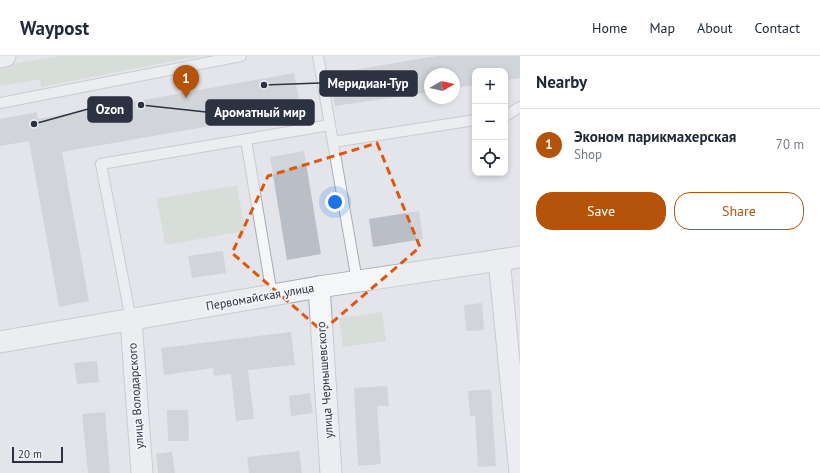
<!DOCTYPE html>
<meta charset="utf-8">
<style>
:root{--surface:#fff;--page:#f2f2f3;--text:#1f2937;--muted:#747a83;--line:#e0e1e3;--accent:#b45309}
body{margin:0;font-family:"PT Sans",sans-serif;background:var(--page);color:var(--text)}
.controls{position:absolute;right:12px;top:12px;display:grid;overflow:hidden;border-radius:8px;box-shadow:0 2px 6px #0003}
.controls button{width:36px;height:36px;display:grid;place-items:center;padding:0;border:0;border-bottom:1px solid var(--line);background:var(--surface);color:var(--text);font:20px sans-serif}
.compass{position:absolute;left:424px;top:12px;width:36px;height:36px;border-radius:50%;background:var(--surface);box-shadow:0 2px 6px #0003;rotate:81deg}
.scale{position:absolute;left:12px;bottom:10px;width:51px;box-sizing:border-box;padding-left:4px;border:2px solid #2c3241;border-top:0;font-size:11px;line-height:14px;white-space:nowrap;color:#2c3241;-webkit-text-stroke:3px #f2f4f7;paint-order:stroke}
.you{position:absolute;left:335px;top:146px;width:14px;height:14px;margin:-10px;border:3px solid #fff;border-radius:50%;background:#1a73e8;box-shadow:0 0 0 6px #1a73e833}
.badge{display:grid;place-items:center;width:26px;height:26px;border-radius:50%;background:var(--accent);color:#fff;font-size:13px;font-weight:700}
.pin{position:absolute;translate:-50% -33px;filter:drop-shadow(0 1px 2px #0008)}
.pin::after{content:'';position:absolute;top:21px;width:14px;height:12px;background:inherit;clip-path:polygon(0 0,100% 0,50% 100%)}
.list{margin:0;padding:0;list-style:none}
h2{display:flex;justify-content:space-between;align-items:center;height:52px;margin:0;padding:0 16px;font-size:17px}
h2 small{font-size:13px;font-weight:400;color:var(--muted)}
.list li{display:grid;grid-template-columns:26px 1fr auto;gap:12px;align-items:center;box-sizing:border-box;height:72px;padding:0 16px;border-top:1px solid var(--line)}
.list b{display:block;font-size:15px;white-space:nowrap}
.list p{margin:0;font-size:13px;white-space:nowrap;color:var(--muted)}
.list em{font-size:13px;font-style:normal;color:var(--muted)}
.actions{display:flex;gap:8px;padding:12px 16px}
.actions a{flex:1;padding:9px 0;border:1px solid var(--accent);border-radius:16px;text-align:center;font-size:14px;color:var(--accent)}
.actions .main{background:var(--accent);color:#fff}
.icon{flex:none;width:22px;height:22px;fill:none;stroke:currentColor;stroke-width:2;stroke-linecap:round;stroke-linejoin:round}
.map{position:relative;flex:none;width:520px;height:417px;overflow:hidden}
header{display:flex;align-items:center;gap:24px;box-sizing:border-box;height:56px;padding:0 20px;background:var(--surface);border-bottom:1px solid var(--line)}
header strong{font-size:19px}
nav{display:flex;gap:22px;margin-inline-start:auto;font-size:14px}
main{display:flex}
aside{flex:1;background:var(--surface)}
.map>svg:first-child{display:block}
.green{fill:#c7d3c5}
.building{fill:#babec6}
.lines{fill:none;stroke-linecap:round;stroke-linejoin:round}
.service-casing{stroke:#a8acb4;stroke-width:12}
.minor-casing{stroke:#a8acb4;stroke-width:23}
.service{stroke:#f5f6f8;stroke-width:10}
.minor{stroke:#f5f6f8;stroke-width:21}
.marked{fill:none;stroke:#df570f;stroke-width:3;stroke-dasharray:8 5;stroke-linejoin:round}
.labels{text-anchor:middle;stroke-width:4;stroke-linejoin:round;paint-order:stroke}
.street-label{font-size:12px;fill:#2c3241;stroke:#f2f4f7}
.leader{fill:none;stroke:#2c3241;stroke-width:1.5}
.callout-dot{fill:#2c3241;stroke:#f2f4f7;stroke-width:1.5}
.callout{fill:#2c3241;stroke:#2c3241;stroke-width:1.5}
.callout-label{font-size:13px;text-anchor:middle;font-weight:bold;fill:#fff}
</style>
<header>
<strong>Waypost</strong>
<nav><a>Home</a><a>Map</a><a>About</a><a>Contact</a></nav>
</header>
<main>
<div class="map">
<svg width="520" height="417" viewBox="0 0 520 417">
<rect width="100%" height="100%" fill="#e3e5ea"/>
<g class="green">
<path d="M 59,0 L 199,0 L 41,31 L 40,23 L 0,30 L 0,10 Z"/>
<path d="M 237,129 L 245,175 L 165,189 L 157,143 Z"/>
<path d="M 382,256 L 386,285 L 343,291 L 339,262 Z"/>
</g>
<g class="building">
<path d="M 437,0 L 520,0 L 520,22 L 505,24 L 505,15 L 475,15 L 475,29 L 454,32 L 454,18 L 430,18 L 430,36 L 335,50 L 330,18 Z"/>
<path d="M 294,17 L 301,54 L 62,96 L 89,245 L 59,251 L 29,85 L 0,90 L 0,63 L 37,56 L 38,63 Z"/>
<path d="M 304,95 L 321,198 L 287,204 L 270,101 Z"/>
<path d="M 419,155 L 423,183 L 373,191 L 369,163 Z"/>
<path d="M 223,195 L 226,217 L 192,222 L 188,200 Z"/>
<path d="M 482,247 L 484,274 L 466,275 L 464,249 Z"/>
<path d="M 291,276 L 295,309 L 248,314 L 254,363 L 236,365 L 231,318 L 214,320 L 213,312 L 164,319 L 161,292 Z"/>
<path d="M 97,305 L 99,326 L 77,328 L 74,307 Z"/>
<path d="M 387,330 L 389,350 L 377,350 L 381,408 L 358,410 L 354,332 Z"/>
<path d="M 491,333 L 496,410 L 478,411 L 475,360 L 470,360 L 468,335 Z"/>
<path d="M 310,337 L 313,357 L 291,360 L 289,340 Z"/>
<path d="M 167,354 L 188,354 L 189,385 L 168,385 Z"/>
<path d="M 105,356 L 110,417 L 88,417 L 82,358 Z"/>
<path d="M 299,395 L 302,417 L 249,417 L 247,401 Z"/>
<path d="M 172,396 L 175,417 L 158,417 L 156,398 Z"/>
</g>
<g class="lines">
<defs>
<g id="service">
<path d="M 318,0 L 357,225"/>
<path d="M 0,47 L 241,0"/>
<path d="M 505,60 L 520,51"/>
<path d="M 246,84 L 272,239"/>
<path d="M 333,86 L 475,64"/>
<path d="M 131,264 L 101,108 L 330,69"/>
</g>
<g id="minor">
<path d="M 0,1 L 5,0"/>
<path d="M 499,204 L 520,417"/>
<path d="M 319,231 L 331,417"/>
<path d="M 131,264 L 142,417"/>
<path d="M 0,286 L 319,231 L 520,201"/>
</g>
</defs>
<use href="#service" class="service-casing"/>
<use href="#minor" class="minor-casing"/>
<use href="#service" class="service"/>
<use href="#minor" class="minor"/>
</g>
<path d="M0 0H520V417H0ZM 377,87 L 420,191 L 322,275 L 232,197 L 268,120 Z" fill="#e3e5ea" fill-opacity=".55" fill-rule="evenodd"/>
<path class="marked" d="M 377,87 L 420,191 L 322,275 L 232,197 L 268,120 Z"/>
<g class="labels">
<g class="street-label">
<text transform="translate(260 241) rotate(-10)" y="4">Первомайская улица</text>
<text transform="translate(325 324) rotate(-94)" y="4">улица Чернышевского</text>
<text transform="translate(136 340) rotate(-94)" y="4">улица Володарского</text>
</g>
</g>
<path class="leader" d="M264 29L320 27M34 68L88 53M141 49L206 56"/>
<g class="callout-dot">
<circle cx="264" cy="29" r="4"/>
<circle cx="34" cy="68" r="4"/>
<circle cx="141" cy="49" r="4"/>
</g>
<g class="callout">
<rect x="320" y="15" width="97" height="25" rx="4"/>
<rect x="88" y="41" width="44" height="25" rx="4"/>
<rect x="206" y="44" width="108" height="25" rx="4"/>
</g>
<g class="callout-label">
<text x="368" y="32">Меридиан-Тур</text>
<text x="110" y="58">Ozon</text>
<text x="260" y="61">Ароматный мир</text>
</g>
</svg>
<div class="controls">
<button>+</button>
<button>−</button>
<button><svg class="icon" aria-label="locate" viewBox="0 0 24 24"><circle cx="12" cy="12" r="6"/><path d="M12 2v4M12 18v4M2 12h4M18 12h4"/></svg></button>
</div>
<svg class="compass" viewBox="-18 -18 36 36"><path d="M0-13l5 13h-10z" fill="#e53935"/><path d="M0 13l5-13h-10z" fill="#747a83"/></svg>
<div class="scale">20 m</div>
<div class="you"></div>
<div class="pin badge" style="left:186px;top:42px">1</div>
</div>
<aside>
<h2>Nearby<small></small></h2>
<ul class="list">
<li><span class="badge">1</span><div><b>Эконом парикмахерская</b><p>Shop</p></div><em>70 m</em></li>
</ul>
<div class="actions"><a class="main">Save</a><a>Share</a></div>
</aside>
</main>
